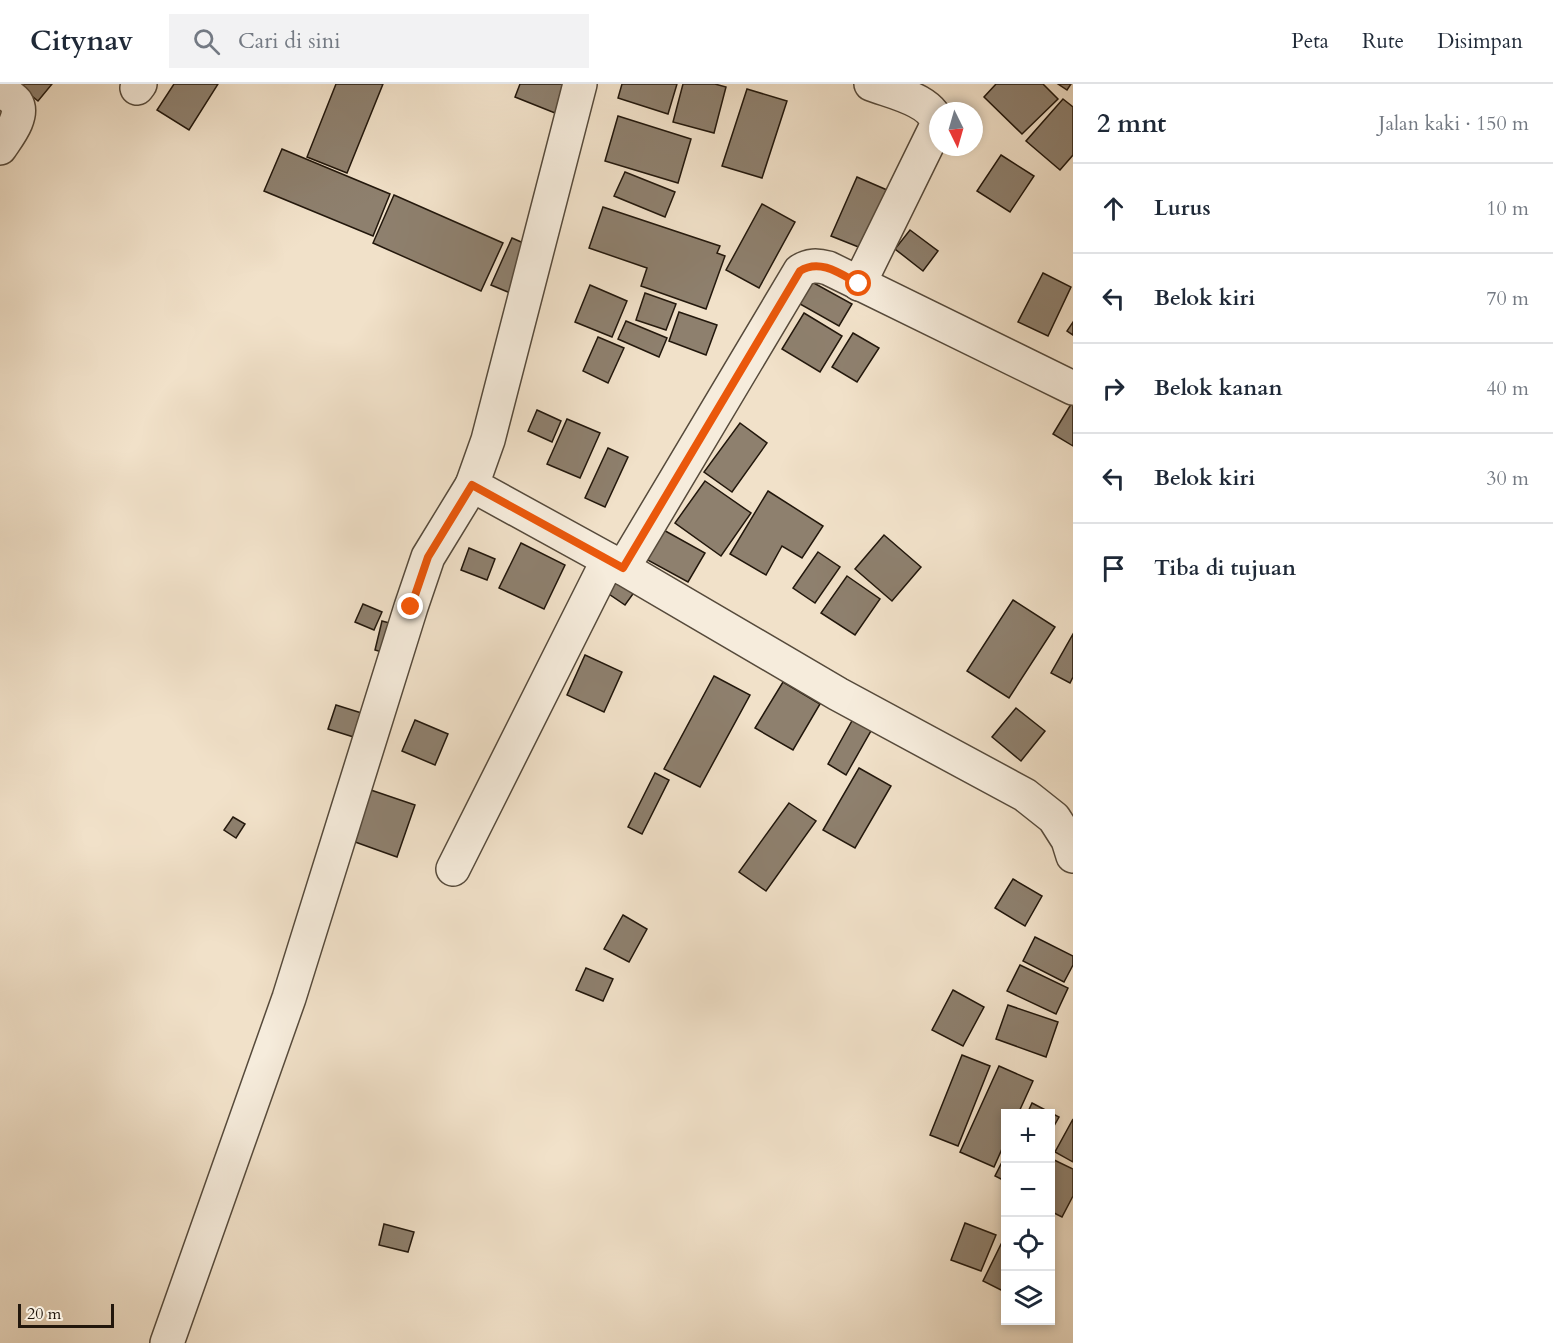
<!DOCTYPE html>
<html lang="id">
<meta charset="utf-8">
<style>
:root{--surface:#fff;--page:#f2f2f3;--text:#1f2937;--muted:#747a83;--line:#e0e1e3}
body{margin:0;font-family:Cardo,serif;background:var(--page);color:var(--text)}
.controls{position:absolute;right:18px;bottom:18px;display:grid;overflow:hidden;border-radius:0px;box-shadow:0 3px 9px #0003}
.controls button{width:54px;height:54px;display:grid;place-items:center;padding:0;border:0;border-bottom:2px solid var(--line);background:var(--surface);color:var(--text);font:30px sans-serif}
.compass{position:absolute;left:929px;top:18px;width:54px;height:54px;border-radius:50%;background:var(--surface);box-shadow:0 3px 9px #0003;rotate:175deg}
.scale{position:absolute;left:18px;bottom:15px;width:96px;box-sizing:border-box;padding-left:6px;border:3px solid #22170c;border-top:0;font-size:16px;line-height:21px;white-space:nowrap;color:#22170c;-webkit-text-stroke:4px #f6ecdc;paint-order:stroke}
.stop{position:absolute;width:18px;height:18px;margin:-14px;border:4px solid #ea580c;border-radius:50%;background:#fff}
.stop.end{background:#ea580c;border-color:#fff;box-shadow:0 2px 6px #0008}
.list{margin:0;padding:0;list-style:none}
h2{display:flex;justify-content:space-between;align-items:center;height:78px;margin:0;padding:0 24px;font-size:26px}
h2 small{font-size:20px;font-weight:400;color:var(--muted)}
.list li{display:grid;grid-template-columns:39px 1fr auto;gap:18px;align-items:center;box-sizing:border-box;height:90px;padding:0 24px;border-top:2px solid var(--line)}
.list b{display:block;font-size:22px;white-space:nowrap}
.list em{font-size:20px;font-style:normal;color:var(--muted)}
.icon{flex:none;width:33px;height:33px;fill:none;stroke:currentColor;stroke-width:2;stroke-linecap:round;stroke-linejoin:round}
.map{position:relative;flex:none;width:1073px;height:1259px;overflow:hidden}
header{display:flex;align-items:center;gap:36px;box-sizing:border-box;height:84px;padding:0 30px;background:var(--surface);border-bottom:2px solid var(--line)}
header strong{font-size:28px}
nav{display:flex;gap:33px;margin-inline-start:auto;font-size:21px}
.search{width:420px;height:54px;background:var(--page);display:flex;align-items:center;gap:15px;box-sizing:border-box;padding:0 21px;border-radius:0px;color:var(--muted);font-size:22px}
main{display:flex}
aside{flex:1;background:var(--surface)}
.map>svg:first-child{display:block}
.building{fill:#8e806e;stroke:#22170c;stroke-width:1.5}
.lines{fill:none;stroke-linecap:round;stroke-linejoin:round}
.minor-casing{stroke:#564a3b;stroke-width:36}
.minor{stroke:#f6ecdc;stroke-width:33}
.route{stroke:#ea580c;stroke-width:8}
</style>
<header>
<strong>Citynav</strong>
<div class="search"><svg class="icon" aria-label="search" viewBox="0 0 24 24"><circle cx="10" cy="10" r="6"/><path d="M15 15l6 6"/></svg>Cari di sini</div>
<nav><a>Peta</a><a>Rute</a><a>Disimpan</a></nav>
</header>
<main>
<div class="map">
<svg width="1073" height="1259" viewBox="0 0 1073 1259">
<rect width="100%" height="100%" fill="#f1e1c9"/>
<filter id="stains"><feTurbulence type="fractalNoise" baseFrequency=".00333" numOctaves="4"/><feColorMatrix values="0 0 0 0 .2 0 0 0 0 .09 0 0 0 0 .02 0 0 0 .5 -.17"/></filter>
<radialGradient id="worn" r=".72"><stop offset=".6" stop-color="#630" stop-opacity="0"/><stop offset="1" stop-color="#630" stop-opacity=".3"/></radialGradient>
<g class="building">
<path d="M 17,0 L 52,0 L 38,17 Z"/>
<path d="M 174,0 L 218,0 L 189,46 L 157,26 Z"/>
<path d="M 336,0 L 383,0 L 347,89 L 307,73 Z"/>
<path d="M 520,0 L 566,0 L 555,29 L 515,13 Z"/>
<path d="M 622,0 L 677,0 L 668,30 L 618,14 Z"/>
<path d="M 683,0 L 715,0 L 726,3 L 714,49 L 673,38 Z"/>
<path d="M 996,0 L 1043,0 L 1058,15 L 1022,50 L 984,13 Z"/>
<path d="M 1058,0 L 1071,0 L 1067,6 Z"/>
<path d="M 747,5 L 787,17 L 762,94 L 722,82 Z"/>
<path d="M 1063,15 L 1073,23 L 1073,71 L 1060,86 L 1026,57 Z"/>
<path d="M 618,32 L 691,55 L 678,99 L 605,77 Z"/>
<path d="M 282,65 L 390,110 L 373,152 L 264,107 Z"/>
<path d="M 1001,71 L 1034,92 L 1010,128 L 977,107 Z"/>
<path d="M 625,88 L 675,108 L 665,133 L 614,112 Z"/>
<path d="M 857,93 L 887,106 L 861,164 L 831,152 Z"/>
<path d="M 394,111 L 503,159 L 481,207 L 373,159 Z"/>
<path d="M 762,120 L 795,138 L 759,204 L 726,186 Z"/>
<path d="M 603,123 L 720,162 L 717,169 L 725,172 L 706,225 L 641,202 L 647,184 L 589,164 Z"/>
<path d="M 910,146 L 938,167 L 923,187 L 895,165 Z"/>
<path d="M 512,154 L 535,164 L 515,211 L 491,201 Z"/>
<path d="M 1043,189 L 1071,203 L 1048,252 L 1018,238 Z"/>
<path d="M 812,198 L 852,220 L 839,242 L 800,220 Z"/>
<path d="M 590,201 L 627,217 L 612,253 L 575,238 Z"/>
<path d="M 645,209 L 676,220 L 666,246 L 636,236 Z"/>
<path d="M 679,228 L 717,241 L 706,271 L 669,257 Z"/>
<path d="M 804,229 L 842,252 L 820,288 L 782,265 Z"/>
<path d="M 626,237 L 667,254 L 659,273 L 618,255 Z"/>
<path d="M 1073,238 L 1073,251 L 1067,247 Z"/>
<path d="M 853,249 L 879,264 L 857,298 L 832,283 Z"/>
<path d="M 598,253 L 624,264 L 608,299 L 583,287 Z"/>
<path d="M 1073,317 L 1073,362 L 1053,350 Z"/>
<path d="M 537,326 L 561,337 L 552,358 L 528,347 Z"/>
<path d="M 567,335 L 600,349 L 580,394 L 547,380 Z"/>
<path d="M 740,339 L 767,359 L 732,408 L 704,388 Z"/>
<path d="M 608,364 L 628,373 L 605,423 L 585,414 Z"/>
<path d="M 705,397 L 751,429 L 721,472 L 675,439 Z"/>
<path d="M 768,407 L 823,442 L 802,474 L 782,462 L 766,491 L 730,470 Z"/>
<path d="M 660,444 L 705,469 L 688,498 L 644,474 Z"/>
<path d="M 884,451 L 921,483 L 892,517 L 855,485 Z"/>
<path d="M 521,459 L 565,481 L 544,525 L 499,504 Z"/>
<path d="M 469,464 L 495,475 L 487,496 L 461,486 Z"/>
<path d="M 818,468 L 840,483 L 815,519 L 793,504 Z"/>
<path d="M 619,490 L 638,503 L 625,521 L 606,508 Z"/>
<path d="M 847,492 L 880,515 L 855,551 L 821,529 Z"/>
<path d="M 1013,516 L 1055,543 L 1009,614 L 967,587 Z"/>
<path d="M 363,520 L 382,528 L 374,546 L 355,538 Z"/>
<path d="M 382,537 L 397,541 L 389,570 L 375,566 Z"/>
<path d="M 1073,550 L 1073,593 L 1070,599 L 1051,589 Z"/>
<path d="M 585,571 L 622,588 L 604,628 L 567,611 Z"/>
<path d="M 714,592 L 750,611 L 700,703 L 664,685 Z"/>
<path d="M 783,598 L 820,620 L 793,666 L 755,644 Z"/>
<path d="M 336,621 L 368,631 L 360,655 L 328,645 Z"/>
<path d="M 1016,624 L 1045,647 L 1021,677 L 992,653 Z"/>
<path d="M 853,635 L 872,645 L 846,691 L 828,680 Z"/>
<path d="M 415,636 L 448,650 L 435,681 L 402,667 Z"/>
<path d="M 859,684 L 891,702 L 855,764 L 823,746 Z"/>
<path d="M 655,689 L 669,696 L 642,750 L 628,743 Z"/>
<path d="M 362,703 L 415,721 L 397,773 L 344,754 Z"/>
<path d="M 789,719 L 816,737 L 766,807 L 739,788 Z"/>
<path d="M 233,733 L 245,740 L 236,754 L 224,746 Z"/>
<path d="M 1013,795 L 1042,812 L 1025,842 L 995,824 Z"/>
<path d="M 623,831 L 647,845 L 629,878 L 604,865 Z"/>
<path d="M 1035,853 L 1073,872 L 1073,881 L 1064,898 L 1023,877 Z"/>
<path d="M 1020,881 L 1068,904 L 1056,930 L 1007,907 Z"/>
<path d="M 586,884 L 613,895 L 603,917 L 576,906 Z"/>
<path d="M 953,906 L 984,923 L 963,962 L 932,946 Z"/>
<path d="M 1008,921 L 1058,938 L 1046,973 L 996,955 Z"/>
<path d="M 962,971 L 990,982 L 958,1062 L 930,1051 Z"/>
<path d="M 999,982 L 1033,997 L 1018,1030 L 1005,1030 L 1005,1058 L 994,1083 L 960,1068 Z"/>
<path d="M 1032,1019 L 1059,1033 L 1050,1049 L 1050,1030 L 1027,1030 Z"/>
<path d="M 1073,1035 L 1073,1078 L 1055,1068 Z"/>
<path d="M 1005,1072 L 1005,1097 L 995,1092 Z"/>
<path d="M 1050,1074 L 1073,1085 L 1073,1112 L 1062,1133 L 1050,1127 Z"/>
<path d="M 965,1139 L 996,1151 L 981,1187 L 951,1176 Z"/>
<path d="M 384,1140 L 414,1148 L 408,1168 L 379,1161 Z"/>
<path d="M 1005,1152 L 1005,1208 L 983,1197 Z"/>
</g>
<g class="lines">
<defs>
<g id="minor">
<path d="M 580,0 L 488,356 L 472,401 L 623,484 L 838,610 L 1025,711 L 1054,734 L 1068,756 L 1073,772"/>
<path d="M 137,4 L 140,0"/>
<path d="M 0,6 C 5,9 13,14 16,18 C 25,32 7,53 0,64"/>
<path d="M 859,200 L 937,41 C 935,16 891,8 871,0"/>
<path d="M 623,484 L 800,187 C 809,181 817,181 828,184 L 1073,304"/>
<path d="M 453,785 L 608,476"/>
<path d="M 167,1259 L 289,914 L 411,523 L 428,473 L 472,401"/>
</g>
</defs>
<use href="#minor" class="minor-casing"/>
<use href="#minor" class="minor"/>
</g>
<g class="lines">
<path class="route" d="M 411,523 L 428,473 L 472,401 L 623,484 L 800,187 C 820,174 841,190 859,200"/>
</g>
<rect width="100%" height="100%" filter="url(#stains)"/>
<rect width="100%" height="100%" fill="url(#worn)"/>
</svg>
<div class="controls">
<button>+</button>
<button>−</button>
<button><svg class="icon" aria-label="locate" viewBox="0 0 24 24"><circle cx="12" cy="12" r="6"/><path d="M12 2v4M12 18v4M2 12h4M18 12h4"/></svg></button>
<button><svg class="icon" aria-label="layers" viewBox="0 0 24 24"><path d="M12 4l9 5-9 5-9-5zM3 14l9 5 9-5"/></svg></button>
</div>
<svg class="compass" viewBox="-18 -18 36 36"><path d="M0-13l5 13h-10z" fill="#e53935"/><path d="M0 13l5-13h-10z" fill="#747a83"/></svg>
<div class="scale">20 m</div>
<div class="stop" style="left:859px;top:200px"></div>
<div class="stop end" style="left:411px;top:523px"></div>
</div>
<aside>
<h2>2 mnt<small>Jalan kaki · 150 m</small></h2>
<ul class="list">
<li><svg class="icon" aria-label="ahead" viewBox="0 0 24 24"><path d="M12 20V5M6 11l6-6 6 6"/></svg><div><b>Lurus</b></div><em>10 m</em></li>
<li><svg class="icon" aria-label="left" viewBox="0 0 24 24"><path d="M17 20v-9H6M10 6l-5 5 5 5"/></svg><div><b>Belok kiri</b></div><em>70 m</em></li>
<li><svg class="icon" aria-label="right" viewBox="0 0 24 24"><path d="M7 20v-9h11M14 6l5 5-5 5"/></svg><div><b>Belok kanan</b></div><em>40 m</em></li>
<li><svg class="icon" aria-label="left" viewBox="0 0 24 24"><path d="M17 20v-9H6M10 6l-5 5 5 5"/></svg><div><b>Belok kiri</b></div><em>30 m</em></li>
<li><svg class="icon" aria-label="arrive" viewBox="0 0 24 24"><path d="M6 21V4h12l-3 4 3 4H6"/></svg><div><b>Tiba di tujuan</b></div></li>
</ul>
</aside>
</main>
